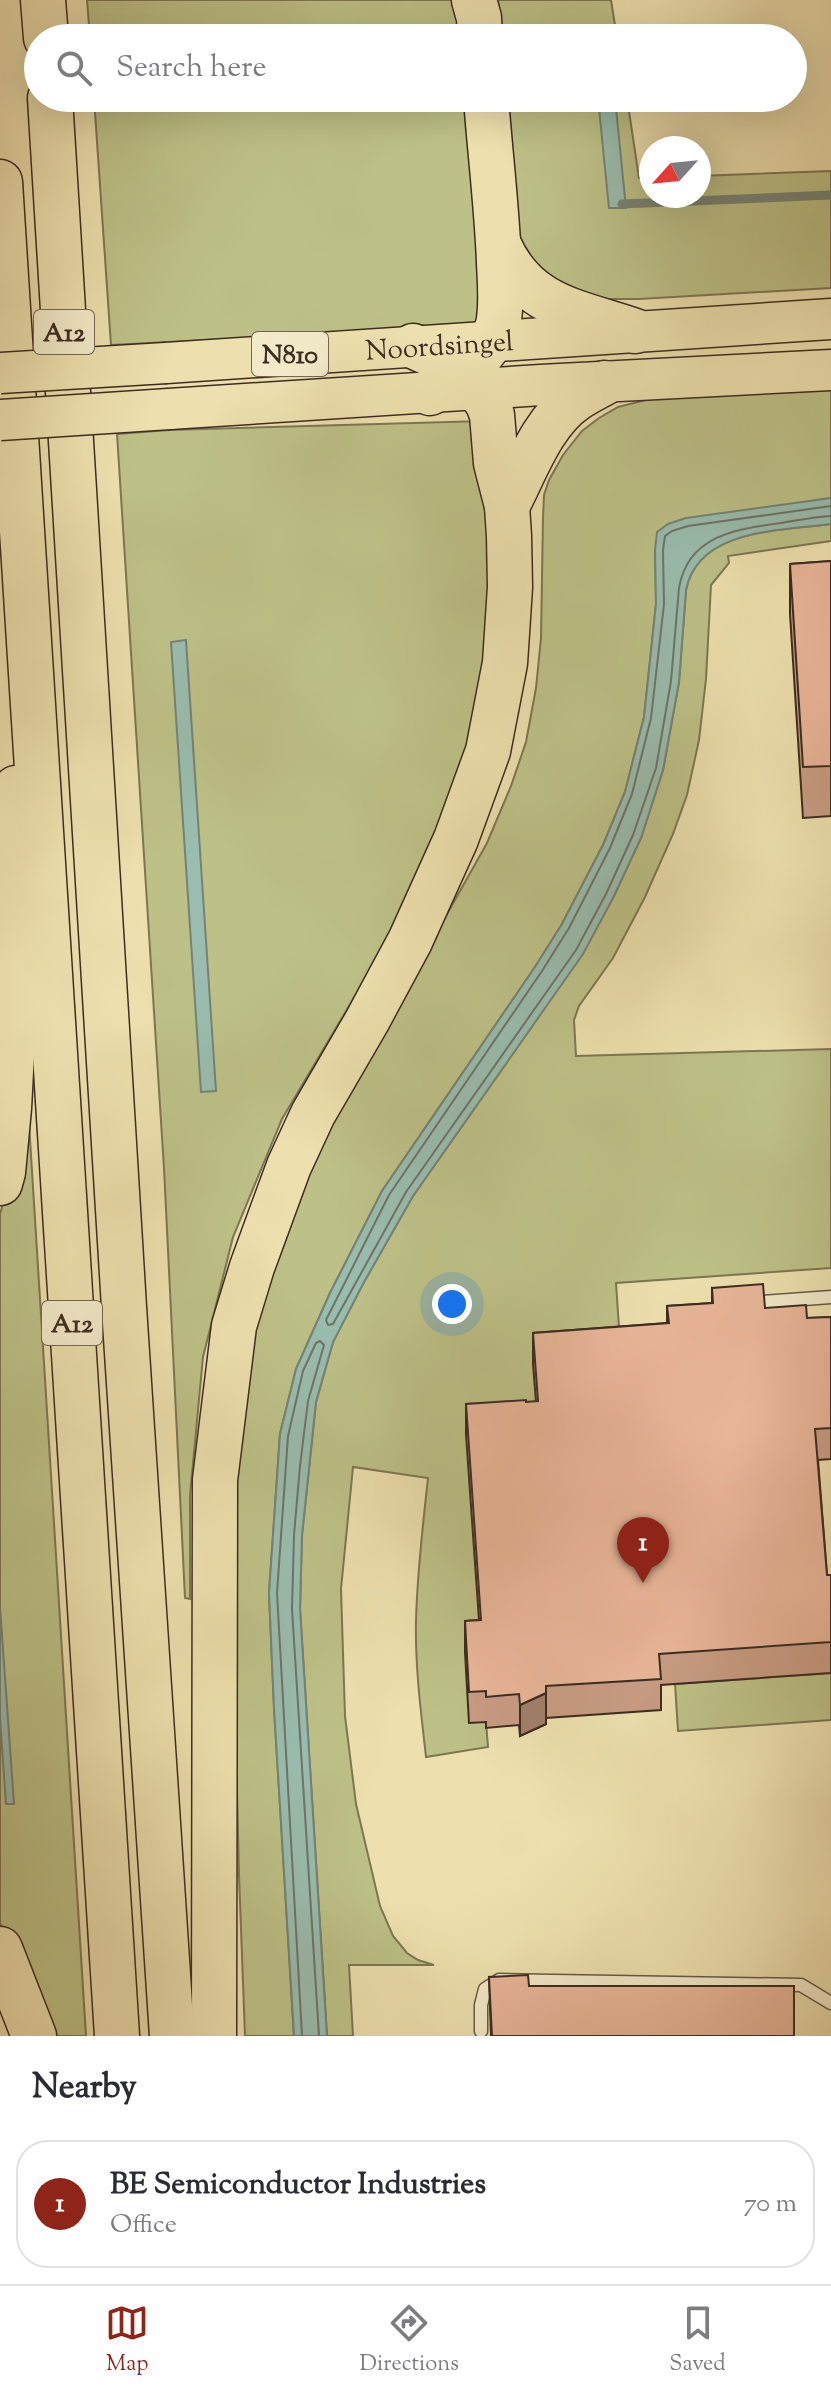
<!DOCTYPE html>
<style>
:root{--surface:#fff;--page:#f2f2f3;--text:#2b2b33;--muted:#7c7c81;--line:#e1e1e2;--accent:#8f2418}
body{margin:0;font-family:"Sorts Mill Goudy",serif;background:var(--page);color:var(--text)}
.compass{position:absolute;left:639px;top:136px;width:72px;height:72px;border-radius:50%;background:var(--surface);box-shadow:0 8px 32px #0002;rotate:243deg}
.you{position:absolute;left:452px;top:1304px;width:28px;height:28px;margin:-20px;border:6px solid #fff;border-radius:50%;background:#1a73e8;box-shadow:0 0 0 12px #1a73e833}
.badge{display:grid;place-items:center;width:52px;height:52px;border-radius:50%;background:var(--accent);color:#fff;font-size:26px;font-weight:700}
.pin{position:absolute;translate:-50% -66px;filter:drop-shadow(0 2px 4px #0008)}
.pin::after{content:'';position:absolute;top:42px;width:28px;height:24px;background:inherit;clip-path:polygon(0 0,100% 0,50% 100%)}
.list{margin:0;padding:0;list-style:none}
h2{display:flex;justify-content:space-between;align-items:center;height:104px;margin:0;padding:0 32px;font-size:34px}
h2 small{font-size:26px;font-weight:400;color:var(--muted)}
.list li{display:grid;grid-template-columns:52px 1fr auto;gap:24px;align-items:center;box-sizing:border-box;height:128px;margin:0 16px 16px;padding:0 16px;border:2px solid var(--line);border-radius:32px}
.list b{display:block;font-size:30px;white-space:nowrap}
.list p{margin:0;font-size:26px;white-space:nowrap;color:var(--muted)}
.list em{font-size:26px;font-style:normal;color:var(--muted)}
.icon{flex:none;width:44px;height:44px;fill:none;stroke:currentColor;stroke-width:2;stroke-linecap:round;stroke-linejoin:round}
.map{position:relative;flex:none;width:831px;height:2036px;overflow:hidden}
.search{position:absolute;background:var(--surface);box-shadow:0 8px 32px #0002;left:24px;right:24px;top:24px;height:88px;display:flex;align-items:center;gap:20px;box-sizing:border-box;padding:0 28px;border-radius:44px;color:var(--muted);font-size:30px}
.sheet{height:248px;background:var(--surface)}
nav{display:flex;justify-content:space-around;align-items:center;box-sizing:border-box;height:112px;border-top:2px solid var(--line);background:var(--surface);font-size:22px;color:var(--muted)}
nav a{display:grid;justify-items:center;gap:4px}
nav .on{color:var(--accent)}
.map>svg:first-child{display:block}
.green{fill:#bdc187;stroke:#7d7654;stroke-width:2}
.water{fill:#9abdaf;stroke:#758377;stroke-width:2}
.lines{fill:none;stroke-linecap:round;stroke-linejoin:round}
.shore{stroke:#6c7468;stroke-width:2}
.stream{stroke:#758377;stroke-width:9}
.service-casing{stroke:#695945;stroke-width:15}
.primary-casing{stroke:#3d2c22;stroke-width:43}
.motorway-casing{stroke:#3d2c22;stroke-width:47}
.service{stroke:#f3ebca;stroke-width:12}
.primary{stroke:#ede0ae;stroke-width:40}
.motorway{stroke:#ede0ae;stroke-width:44}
.primary-bridge-casing{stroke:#3d2c22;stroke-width:43;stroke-linecap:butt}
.primary-bridge{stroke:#ede0ae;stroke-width:40}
.wall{fill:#c89c83;stroke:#3d2c22;stroke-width:2}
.shaded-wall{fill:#a27f6a;stroke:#3d2c22;stroke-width:2}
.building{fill:#e8b598;stroke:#3d2c22;stroke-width:2}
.labels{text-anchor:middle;stroke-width:7;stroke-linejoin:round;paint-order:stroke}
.shield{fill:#f3ebca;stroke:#746554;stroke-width:2}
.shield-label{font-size:26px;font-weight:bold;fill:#3d2c22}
.street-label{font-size:28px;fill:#3d2c22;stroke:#f3ebca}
</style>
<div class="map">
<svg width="831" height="2036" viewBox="0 0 831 2036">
<rect width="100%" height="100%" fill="#ede0ae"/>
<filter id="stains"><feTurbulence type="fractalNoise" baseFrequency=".0025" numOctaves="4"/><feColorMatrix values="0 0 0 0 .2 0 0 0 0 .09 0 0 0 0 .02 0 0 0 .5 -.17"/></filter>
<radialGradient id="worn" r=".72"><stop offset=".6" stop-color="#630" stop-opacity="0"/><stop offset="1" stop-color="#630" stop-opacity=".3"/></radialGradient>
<g class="green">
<path d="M 87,0 L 462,0 L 468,38 L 90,38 Z"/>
<path d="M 498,0 L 611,0 L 617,38 L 503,38 Z"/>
<path d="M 94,98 L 474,98 L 487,278 L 477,326 L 111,345 Z"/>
<path d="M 508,98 L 627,98 L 639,178 L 651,178 L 651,196 L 699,196 L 699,176 L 831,171 L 831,288 L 639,299 L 583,299 L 530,267 L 520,238 Z"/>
<path d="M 831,384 L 831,498 L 806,502 L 655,550 L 656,604 L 644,717 L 625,792 L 603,845 L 562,924 L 535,967 L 382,1191 L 330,1293 L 296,1369 L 280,1434 L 269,1593 L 274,1708 L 294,2036 L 245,2036 L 239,1875 L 232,1577 L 234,1459 L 253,1325 L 311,1156 L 487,843 L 511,786 L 526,742 L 536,688 L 541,638 L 543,517 L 544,495 L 549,480 L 563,455 L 582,431 L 599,418 L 618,407 L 662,396 Z"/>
<path d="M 484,421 L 499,635 L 440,853 L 282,1119 L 233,1237 L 203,1357 L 190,1495 L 190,1599 L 185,1598 L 164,1168 L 117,434 L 170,430 Z"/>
<path d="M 831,524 L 831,541 L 728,556 L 729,563 L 711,585 L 706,679 L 699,740 L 687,795 L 673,834 L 645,897 L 613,958 L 579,1006 L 574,1020 L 576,1056 L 831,1049 L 831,1268 L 616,1283 L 621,1357 L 538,1433 L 481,1651 L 469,1722 L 486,1722 L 488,1747 L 426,1757 C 421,1712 415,1667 416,1621 C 417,1573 423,1525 428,1478 L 353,1467 L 341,1589 L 345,1716 L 356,1804 L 380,1906 L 393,1936 L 407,1953 L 418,1960 L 434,1965 L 349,1965 L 353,2036 L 327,2036 L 300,1609 L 302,1535 L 316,1402 L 333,1342 L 364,1282 L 413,1196 L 542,1012 L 613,898 L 641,838 L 663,770 L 679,682 L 686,590 C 698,528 782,531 831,524 Z"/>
<path d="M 27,1091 L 86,2036 L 46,2036 L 20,1965 L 0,1923 L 0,1214 L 12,1174 Z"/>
<path d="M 831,1673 L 831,1720 L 678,1731 L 675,1684 Z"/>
</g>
<g class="water">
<path d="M 598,98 L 615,98 L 626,208 L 609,208 Z"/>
<path d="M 831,498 L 831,524 C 782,531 698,528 686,590 L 679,682 L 663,770 L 641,838 L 613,898 L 583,954 L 413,1196 L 364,1282 L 333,1342 L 316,1402 L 302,1535 L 300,1609 L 327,2036 L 294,2036 L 274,1708 L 269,1593 L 280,1434 L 296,1369 L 330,1293 L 382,1191 L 535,967 L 562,924 L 603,845 L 625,792 L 644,717 L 656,604 L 655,550 L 657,532 L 668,524 L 686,518 Z"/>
<path d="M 186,640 L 216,1091 L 201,1092 L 171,642 Z"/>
<path d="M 0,1607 L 14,1804 L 6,1804 L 0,1719 Z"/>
</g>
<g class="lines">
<g class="shore">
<path d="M 831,506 L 688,526 L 672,531 L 665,536 L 663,550 L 664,604 L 651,718 L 632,794 L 610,848 L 569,928 L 542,971 L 389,1195 L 326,1320 L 328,1325 L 333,1324 L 406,1192 L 576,950 L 606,894 L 633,835 L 656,768 L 671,681 L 679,588 C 688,535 737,529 781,523 C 798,520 814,517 831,516"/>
<path d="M 302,2036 L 277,1593 L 288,1436 L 303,1371 L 316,1343 L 320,1341 L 324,1345 L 308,1401 L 300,1466 L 294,1535 L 292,1609 L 319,2036"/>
</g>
<path class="stream" d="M 622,204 L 831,195"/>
<defs>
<g id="service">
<path d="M 750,1303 L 831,1297"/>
<path d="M 481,2031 L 481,2005 L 485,1989 L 499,1980 L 801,1985 L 831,2003"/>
</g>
<g id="primary">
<path id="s1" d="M 166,363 L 831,319"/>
<path d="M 169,409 L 541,385 L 831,370"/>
</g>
<g id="motorway">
<path d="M 43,0 L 46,38"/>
<path d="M 474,0 L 479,18 L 480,38"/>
<path d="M 50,98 L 124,1307 L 172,2036"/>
<path d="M 0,182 L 117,2036"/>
<path d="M 499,245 C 526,307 577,311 635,331"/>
<path d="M 430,393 C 457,378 489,357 498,325 C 502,306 500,283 499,263 C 497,208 490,153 486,98"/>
<path d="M 507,506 C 526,470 542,422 576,399 C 585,393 595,388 604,383"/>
<path d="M 0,1183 L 3,1172 L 9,1108 L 13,1034 L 9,882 L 16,788"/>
<path d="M 0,1949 L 34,2036"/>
<path d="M 214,2036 L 215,1480 L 234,1326 L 252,1267 L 289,1166 L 313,1114 L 367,1021 L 410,941 L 456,839 L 488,751 L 505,663 L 510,587 L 509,536 L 507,506 L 496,463 L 492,415 L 488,404 L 479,390 L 462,373 L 444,360 L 413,346"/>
</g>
</defs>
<use href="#service" class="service-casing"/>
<use href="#primary" class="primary-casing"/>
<use href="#motorway" class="motorway-casing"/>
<use href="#service" class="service"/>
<use href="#primary" class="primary"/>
<use href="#motorway" class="motorway"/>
<defs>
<g id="primary-bridge">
<path d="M 0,373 L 166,363"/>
<path d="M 0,420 L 169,409"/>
</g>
</defs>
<use href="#primary-bridge" class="primary-bridge-casing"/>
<use href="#primary-bridge" class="primary-bridge"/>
</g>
<g class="wall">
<path d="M 831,561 L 831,816 L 803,818 L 790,614 L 790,564 Z"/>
<path d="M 712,1288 L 765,1308 L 807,1318 L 831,1317 L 831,1459 L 818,1460 L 827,1575 L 831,1575 L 831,1673 L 661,1685 L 661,1710 L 546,1718 L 546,1724 L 520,1736 L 519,1725 L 486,1728 L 486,1722 L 469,1723 L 465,1652 L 465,1621 L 479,1620 L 466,1435 L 466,1404 L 536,1402 L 533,1364 L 533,1333 L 667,1323 L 667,1306 L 712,1303 Z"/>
<path d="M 489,1977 L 529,1986 L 794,2036 L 491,2036 Z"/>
</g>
<path class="shaded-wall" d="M 546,1693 L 546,1724 L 520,1736 L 520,1705 Z"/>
<g class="building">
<path d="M 831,561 L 831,766 L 803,767 L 790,564 Z"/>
<path d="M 763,1284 L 765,1308 L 806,1305 L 807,1318 L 831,1317 L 831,1428 L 815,1429 L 827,1575 L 831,1575 L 831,1642 L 659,1654 L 661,1679 L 546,1686 L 546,1693 L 520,1705 L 519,1694 L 486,1697 L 486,1691 L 469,1692 L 465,1621 L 481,1620 L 466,1404 L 526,1400 L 526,1402 L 538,1401 L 533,1333 L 669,1323 L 667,1306 L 713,1303 L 712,1288 Z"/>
<path d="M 528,1975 L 529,1986 L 794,1986 L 794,2036 L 492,2036 L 489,1977 Z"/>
</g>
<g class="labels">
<g class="shield">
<rect x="34" y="310" width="60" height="44" rx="6"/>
<rect x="252" y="332" width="76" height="44" rx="6"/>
<rect x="42" y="1301" width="60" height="44" rx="6"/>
</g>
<g class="shield-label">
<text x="64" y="341">A12</text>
<text x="290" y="363">N810</text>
<text x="72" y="1332">A12</text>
</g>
<g class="street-label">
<text dy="10" stroke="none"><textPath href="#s1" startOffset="274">Noordsingel</textPath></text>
</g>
</g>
<rect width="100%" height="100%" filter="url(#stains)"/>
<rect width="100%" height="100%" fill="url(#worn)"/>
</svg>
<svg class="compass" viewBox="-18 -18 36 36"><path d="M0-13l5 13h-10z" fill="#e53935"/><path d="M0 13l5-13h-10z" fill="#7c7c81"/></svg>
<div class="you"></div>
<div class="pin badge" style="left:643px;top:1583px">1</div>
<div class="search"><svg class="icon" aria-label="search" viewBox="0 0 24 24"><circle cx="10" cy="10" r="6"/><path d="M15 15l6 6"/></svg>Search here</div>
</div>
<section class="sheet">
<h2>Nearby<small></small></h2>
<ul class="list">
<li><span class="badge">1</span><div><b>BE Semiconductor Industries</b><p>Office</p></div><em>70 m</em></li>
</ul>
</section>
<nav>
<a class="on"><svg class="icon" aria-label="map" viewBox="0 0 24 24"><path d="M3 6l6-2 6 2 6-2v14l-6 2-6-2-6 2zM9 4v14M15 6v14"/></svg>Map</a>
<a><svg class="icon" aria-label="directions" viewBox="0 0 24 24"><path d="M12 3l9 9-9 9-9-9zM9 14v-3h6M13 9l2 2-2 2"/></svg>Directions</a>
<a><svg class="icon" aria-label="saved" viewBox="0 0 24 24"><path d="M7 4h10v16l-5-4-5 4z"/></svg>Saved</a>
</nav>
